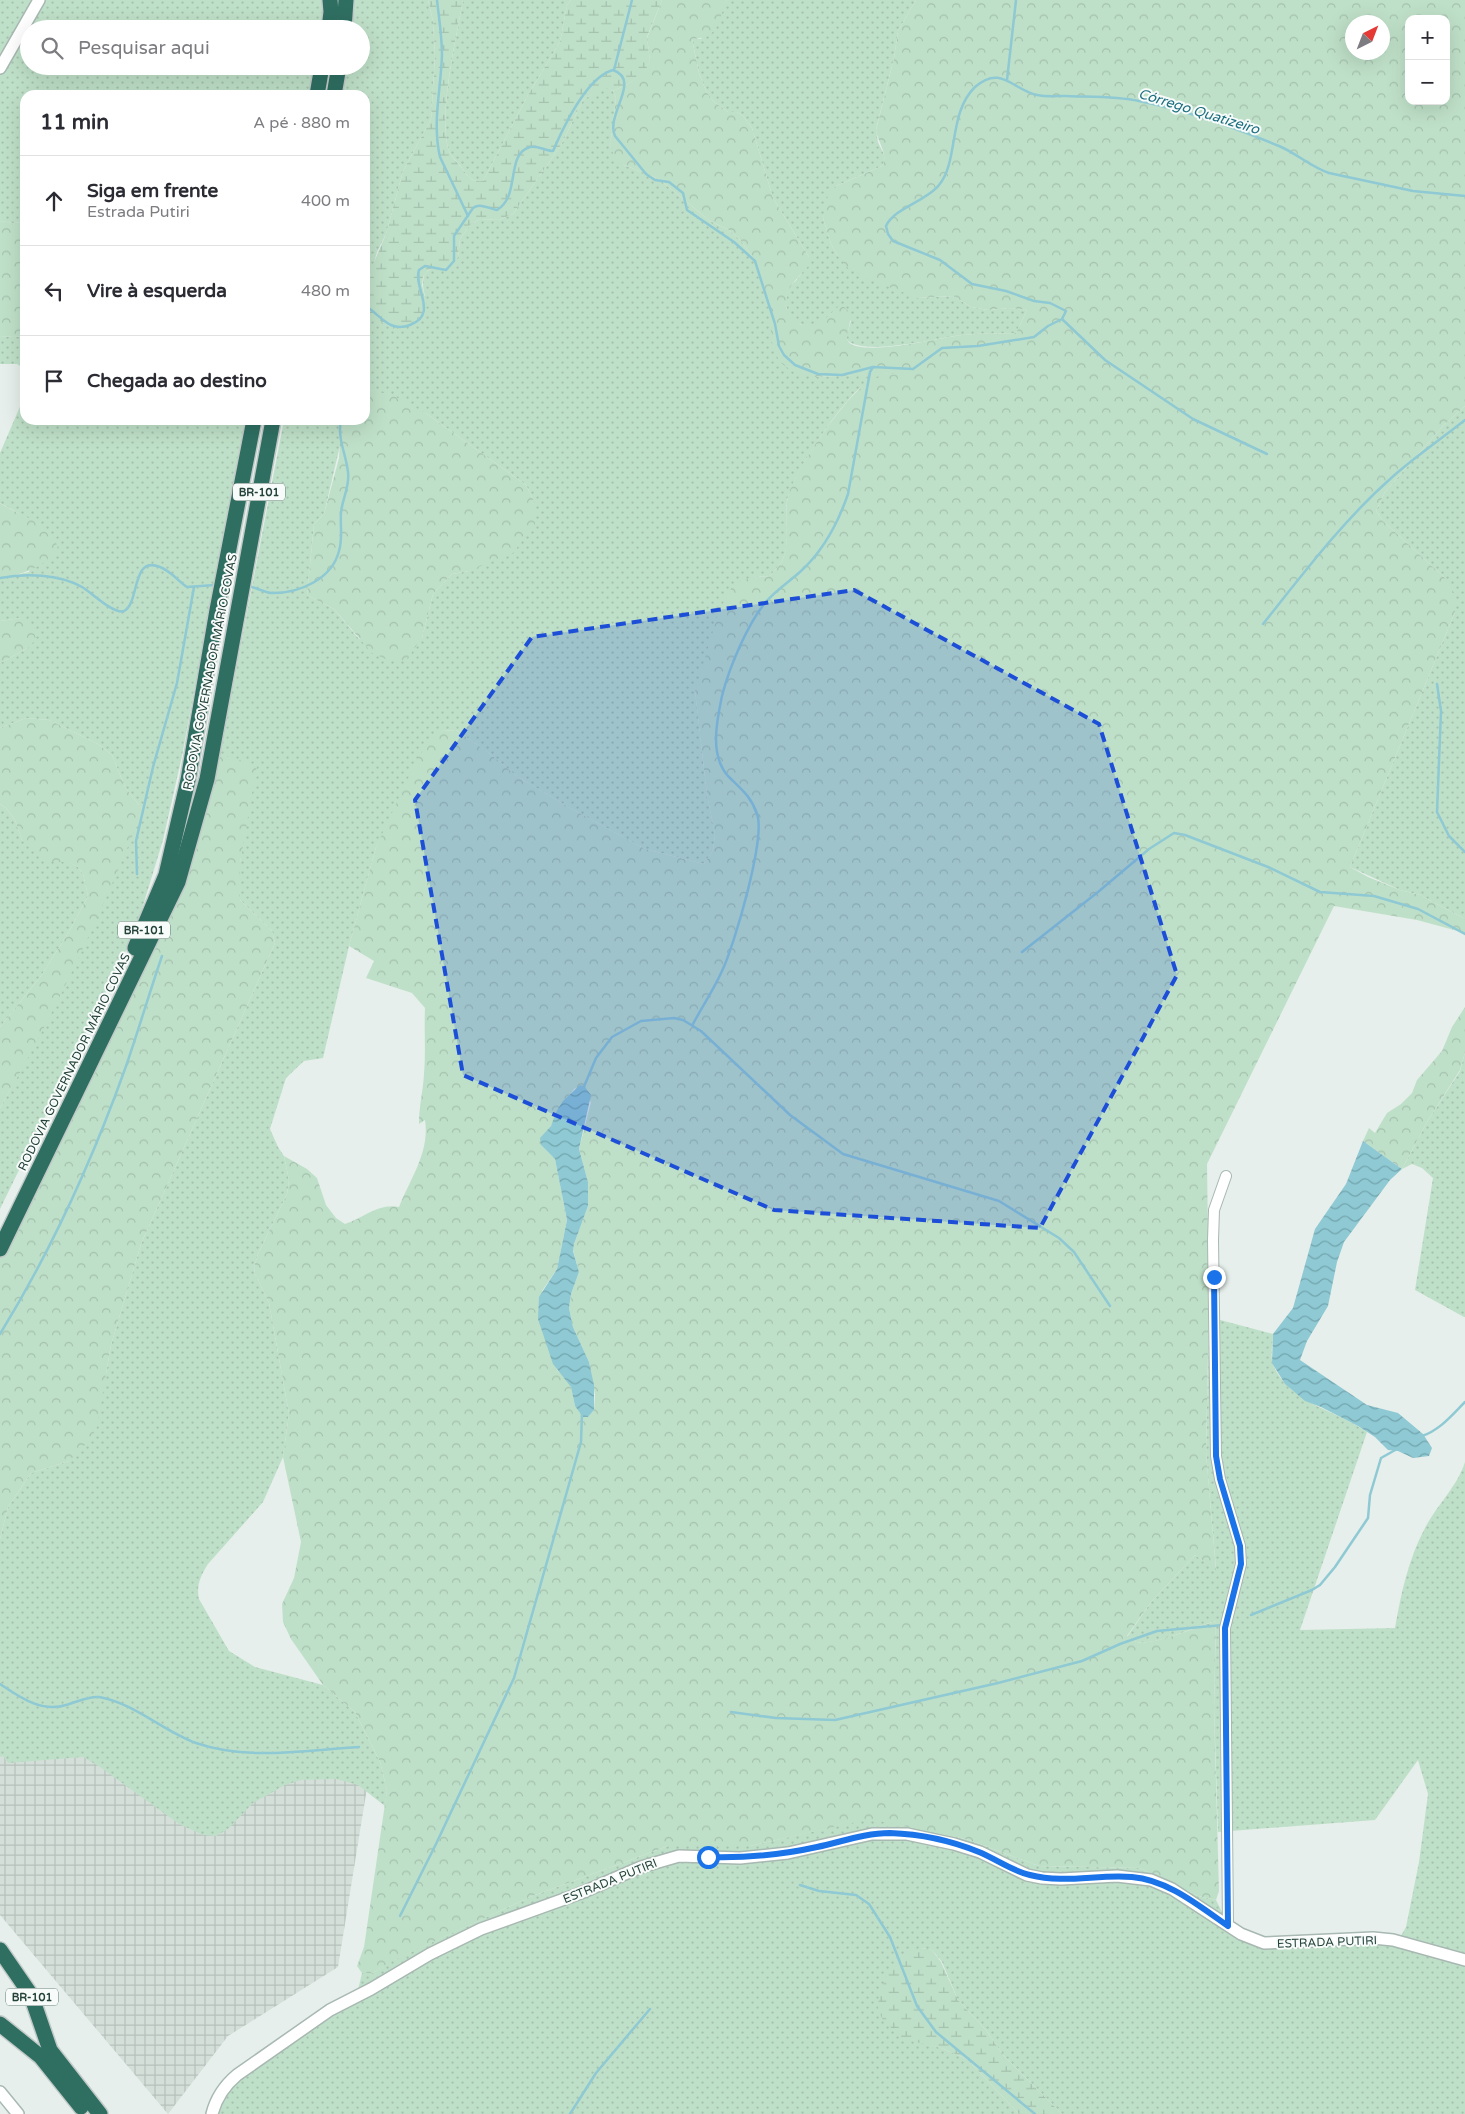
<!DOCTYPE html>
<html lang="pt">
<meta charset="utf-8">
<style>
:root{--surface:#fff;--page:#f7f7f7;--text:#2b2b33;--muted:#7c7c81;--line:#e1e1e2}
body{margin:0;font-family:"Varela Round",sans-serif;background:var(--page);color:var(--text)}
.controls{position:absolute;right:15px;top:15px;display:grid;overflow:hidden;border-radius:10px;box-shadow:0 5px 20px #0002}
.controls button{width:45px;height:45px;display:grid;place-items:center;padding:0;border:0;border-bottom:1px solid var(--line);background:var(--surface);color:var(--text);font:25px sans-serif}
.compass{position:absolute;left:1345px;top:15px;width:45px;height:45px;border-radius:50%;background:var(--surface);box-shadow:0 5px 20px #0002;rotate:42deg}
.stop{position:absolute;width:15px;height:15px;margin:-11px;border:4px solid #1a73e8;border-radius:50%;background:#fff}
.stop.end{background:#1a73e8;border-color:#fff;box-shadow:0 1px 5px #0008}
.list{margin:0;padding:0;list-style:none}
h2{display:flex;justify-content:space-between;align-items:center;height:65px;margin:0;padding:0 20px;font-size:21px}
h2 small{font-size:16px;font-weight:400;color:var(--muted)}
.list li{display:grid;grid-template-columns:32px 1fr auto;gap:15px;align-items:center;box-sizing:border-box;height:90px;padding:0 20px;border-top:1px solid var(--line)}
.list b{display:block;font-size:19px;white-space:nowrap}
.list p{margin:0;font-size:16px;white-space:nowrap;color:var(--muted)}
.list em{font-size:16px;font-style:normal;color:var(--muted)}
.icon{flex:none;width:28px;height:28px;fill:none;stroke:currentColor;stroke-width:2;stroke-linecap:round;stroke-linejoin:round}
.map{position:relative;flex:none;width:1465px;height:2114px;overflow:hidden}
.search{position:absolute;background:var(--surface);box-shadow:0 5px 20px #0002;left:20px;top:20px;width:350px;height:55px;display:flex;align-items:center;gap:12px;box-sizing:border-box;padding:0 18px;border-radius:28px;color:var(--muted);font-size:19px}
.panel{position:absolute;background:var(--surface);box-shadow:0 5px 20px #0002;left:20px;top:90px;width:350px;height:335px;border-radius:15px}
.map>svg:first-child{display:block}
.industrial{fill:url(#industrial-grid)}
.grass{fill:url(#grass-dots)}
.forest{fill:url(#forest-crowns);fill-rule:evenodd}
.wetland{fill:url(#wetland-marsh)}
.water{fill:url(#water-waves)}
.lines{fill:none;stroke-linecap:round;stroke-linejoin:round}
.stream{stroke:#8ec9d4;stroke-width:2.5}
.minor-casing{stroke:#a8b8b2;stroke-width:12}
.tertiary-casing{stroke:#a8b8b2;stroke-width:14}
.motorway-casing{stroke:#c2cac8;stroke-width:18}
.minor{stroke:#fff;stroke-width:10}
.tertiary{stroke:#fff;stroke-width:11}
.motorway{stroke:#2f6f62;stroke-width:15}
.route{stroke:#1a73e8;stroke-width:6}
.marked{fill:#1d4ed8;fill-opacity:0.2;stroke:#1d4ed8;stroke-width:4;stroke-dasharray:10 6;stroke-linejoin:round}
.labels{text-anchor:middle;stroke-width:4;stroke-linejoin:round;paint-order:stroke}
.shield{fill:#f7fbf9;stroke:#637a73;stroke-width:1}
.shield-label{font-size:11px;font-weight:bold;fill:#24423a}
.street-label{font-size:12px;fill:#24423a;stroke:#f7fbf9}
.water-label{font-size:14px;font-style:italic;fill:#1c6f80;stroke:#f7fbf9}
</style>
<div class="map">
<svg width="1465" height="2114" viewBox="0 0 1465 2114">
<defs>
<pattern id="industrial-grid" width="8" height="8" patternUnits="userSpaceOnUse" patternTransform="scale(1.25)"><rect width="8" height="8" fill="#d4dfda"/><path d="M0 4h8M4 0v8" fill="none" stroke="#b6c1bc"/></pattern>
<pattern id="grass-dots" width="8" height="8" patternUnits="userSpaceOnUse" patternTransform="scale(1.25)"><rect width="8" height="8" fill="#bfe0c8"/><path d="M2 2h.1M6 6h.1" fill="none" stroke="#a4c1ad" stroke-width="1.8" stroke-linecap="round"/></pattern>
<pattern id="forest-crowns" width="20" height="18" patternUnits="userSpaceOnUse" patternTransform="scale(1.25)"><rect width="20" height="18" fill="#bfe0c8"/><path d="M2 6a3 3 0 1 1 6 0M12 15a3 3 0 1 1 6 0" fill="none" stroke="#a4c1ad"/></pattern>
<pattern id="wetland-marsh" width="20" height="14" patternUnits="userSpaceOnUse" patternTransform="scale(1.25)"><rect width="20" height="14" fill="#bfe0c8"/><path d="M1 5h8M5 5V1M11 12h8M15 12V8" fill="none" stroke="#a4c1ad"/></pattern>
<pattern id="water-waves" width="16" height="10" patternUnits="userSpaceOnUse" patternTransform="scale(1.25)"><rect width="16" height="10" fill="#8ec9d4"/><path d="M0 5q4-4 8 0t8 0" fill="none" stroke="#74a5ad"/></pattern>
</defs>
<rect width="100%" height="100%" fill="#e6efeb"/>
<path class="industrial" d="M 0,1689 L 372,1757 L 338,1967 L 228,2036 L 168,2114 L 0,1915 Z"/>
<g class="grass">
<path d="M 0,0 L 329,0 L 323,29 L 29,29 L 29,66 L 316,66 L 310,95 L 25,95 L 25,222 L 13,223 L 0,221 Z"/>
<path d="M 354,0 L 428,0 L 433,21 L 435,56 L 431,119 L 403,171 L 386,234 L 377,252 L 368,285 L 367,311 L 425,296 C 420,278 423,265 445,268 L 458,257 L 460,239 L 470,225 L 480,219 L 499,220 L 513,214 L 561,145 L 583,100 L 604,86 L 613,91 L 616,98 L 610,146 L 624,165 L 659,179 L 710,221 L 729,230 L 741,241 L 754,259 L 770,304 L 816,377 L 910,372 C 898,375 867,383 859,389 C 839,406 792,475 787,501 C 784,520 791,543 782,561 C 779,566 774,571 770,576 L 754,577 L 695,691 L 707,795 L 715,834 L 713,850 L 704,864 L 645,849 L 570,808 L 515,775 L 489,753 L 456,730 L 442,731 L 376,847 L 349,946 L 323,1058 L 304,1061 L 286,1078 L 270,1129 L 278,1147 L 284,1156 L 289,1180 L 287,1194 L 258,1254 L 254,1267 L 255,1274 L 269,1303 L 289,1414 L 283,1457 L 263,1502 L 208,1564 C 201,1575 196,1585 199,1599 L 229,1651 L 255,1667 L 323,1685 L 355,1712 L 380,1762 L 387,1790 L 385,1806 L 358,1785 L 336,1779 L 301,1780 L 285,1785 L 253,1803 L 228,1829 L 216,1836 L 203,1835 L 179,1824 L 100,1767 L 83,1757 L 8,1763 L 3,1756 L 0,1757 L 0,1539 L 8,1507 L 31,1473 L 69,1461 L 106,1374 L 111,1345 L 141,1244 L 275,943 L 272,931 L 240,900 L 240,863 L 246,820 L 218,754 L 225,727 L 284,420 L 346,420 L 324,514 L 314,524 L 307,595 L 334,609 L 359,639 L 422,638 L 433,594 L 452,574 L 469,571 L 535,503 L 526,485 L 427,414 L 372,390 L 365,395 L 365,95 L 342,95 L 347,66 L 361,66 L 361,29 L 352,29 Z"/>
<path d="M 463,0 L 571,0 L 567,5 L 560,42 L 528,95 L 483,181 C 471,182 468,177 462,168 C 458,163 453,158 450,153 C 436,123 457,35 463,0 Z"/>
<path d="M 727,0 L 916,0 L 898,31 L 894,58 L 876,129 C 877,134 877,138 878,142 C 882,152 888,156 882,166 L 834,187 L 823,218 L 831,244 L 838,256 L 918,298 L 953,296 L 971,307 L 988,310 L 1011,308 L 1027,310 L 1016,333 C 999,334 980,333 962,335 C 937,338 867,356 848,341 L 846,337 L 851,321 L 834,311 C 822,324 807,335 792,317 C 788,312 785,307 786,300 C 788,284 794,285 801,274 C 804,269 806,262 809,257 L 773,198 L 752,128 L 743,116 L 737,112 L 728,112 L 713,101 L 706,91 L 699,73 L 692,39 L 701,39 Z"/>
<path d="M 0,336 L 14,337 L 25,336 L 25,369 L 17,364 L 0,364 Z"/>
<path d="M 25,395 L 25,420 L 245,420 L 182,756 L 163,840 L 135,932 L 0,1209 L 0,1108 L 10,1090 L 143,810 L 125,787 L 112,755 L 98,744 L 49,720 L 26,718 L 0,728 L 0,663 L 28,648 L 21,618 L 0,621 L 0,579 L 29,572 L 40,525 L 0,503 L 0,453 Z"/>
<path d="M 1465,406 L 1465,919 L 1420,895 L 1400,890 L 1350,867 L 1455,612 L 1445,578 L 1383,521 L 1376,511 L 1385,492 L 1443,426 Z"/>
<path d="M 0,804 L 6,808 L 15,820 L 22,840 L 53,862 L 69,862 L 78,867 L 83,874 L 88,896 L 70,930 L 41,976 L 0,1027 Z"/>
<path d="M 1465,1052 L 1465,1317 L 1464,1317 L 1415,1290 L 1433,1178 L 1422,1168 L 1412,1164 L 1402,1169 L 1427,1122 L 1460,1071 Z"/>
<path d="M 1209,1317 L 1273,1334 C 1273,1342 1270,1356 1273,1364 C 1288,1403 1336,1410 1367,1432 L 1300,1630 L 1395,1628 C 1401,1594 1408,1560 1425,1528 C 1437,1505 1457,1487 1465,1462 L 1465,2114 L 1062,2114 L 1003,2055 L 986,2030 L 958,2000 L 942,1962 L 932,1950 L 921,1948 L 923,2043 L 941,2048 L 967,2059 L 1019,2114 L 206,2114 L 221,2081 L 311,2018 L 358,1990 L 362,1973 L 373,1973 L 391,1961 L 530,1897 L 668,1846 L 750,1846 L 870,1818 L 969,1840 L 1039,1866 L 1140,1868 L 1198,1896 L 1216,1900 L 1226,1920 L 1259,1943 L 1397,1943 L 1406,1927 L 1419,1862 L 1428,1794 L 1418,1760 L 1375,1820 L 1218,1832 L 1214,1708 L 1216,1621 C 1196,1626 1155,1646 1137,1642 C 1133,1642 1130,1638 1127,1637 L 1151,1602 L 1195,1555 L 1216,1569 L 1206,1452 Z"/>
</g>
<g class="forest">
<path d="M 662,0 L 727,0 C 718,19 720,39 692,39 L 699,73 L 706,91 L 713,101 L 728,112 L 737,112 L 743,116 L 752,128 L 773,198 L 809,257 L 809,265 C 796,281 785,286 786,308 L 801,325 C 820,328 827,317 840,305 C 863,315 838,337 851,344 C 871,355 938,338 962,335 C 980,333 998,334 1016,333 L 1027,310 L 1011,308 L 988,310 L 971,307 L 953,296 L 918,298 L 868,279 L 848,268 L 838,256 L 831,244 L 823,218 L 828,195 L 834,187 L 882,166 C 889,155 878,143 876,130 L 894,58 L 898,31 L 916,0 L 1465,0 L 1465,406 L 1443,426 L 1385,492 L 1376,511 L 1383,521 L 1445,578 L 1456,598 L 1455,612 L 1350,867 L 1368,877 L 1400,890 L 1420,895 L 1465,919 L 1465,933 L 1417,920 L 1334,906 L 1207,1164 L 1209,1306 L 1206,1452 L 1216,1570 L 1195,1555 L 1151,1602 L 1127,1636 C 1130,1638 1134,1642 1137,1642 C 1153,1646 1199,1626 1216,1621 L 1214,1708 L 1219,1891 L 1216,1900 L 1198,1896 L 1140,1868 L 1039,1866 L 969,1840 L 870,1819 L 750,1846 L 668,1846 L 530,1897 L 392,1961 L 373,1973 L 362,1973 L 357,1966 L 364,1947 L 387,1790 L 380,1762 L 355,1712 L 323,1685 L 291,1639 L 283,1622 L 282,1604 L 294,1578 L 301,1542 L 283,1457 L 289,1414 L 269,1303 L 255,1274 L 254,1267 L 258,1254 L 287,1194 L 289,1180 L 284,1156 L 307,1169 L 317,1178 L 326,1205 L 336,1218 L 345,1224 C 364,1218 378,1203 399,1207 C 410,1179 430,1152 425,1120 L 419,1124 C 419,1105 423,1092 424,1074 C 426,1052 424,1030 425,1008 L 412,993 L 366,978 L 374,961 L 349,946 L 376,847 L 418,757 L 434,737 L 442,731 L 456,730 L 489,753 L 515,775 L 570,808 L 645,849 L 704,864 L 713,850 L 715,834 L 707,795 L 695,691 L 719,611 L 734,583 L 754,577 L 770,576 C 774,571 779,566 782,561 C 791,542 783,518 788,497 C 794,471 847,393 871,380 C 880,376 894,375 904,373 L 816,377 L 795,373 L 781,363 L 774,351 L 771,338 L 770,304 L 754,259 L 741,241 L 729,230 L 710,221 L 659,179 L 624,165 L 615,158 L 610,146 L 616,98 L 613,91 L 628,84 L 644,72 L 650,61 L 647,38 ZM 1409,19 L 1446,19 L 1446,101 L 1409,101 ZM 1352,22 L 1382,22 L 1382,52 L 1352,52 ZM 575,1088 L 591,1102 L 579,1149 L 588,1182 L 588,1206 L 574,1244 L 573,1250 L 579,1272 L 571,1294 L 569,1308 L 573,1327 L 589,1362 L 595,1395 L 594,1410 L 588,1417 L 575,1406 L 571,1387 L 566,1378 L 557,1370 L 542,1291 L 557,1269 L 567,1220 L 555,1159 L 541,1145 L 554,1120 L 556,1112 Z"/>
<path d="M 0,221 L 13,223 L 25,222 L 25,336 L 14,337 L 0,336 Z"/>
<path d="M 372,390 L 394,396 L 427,414 L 526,485 L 535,503 L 535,524 L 513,553 L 469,571 L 452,574 L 433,594 L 422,638 L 406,660 L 390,661 L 372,653 L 334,609 L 307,595 L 314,524 L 324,514 L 339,458 L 340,440 L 346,421 L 365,420 L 365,395 Z"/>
<path d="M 0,503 C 19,516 56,524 58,551 C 42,568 22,574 0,579 Z"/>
<path d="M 21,618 L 32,625 L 36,639 L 28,648 L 0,663 L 0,621 Z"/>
<path d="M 26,718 L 49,720 L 98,744 L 112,755 L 125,787 L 143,810 C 102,912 55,1013 0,1108 L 0,1027 L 41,976 L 70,930 L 88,896 L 83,874 L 78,867 L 68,862 L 53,862 L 46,860 L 39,856 L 22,840 L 15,820 L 6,808 L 0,804 L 0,728 Z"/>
<path d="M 218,754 L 257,765 L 240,863 L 240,900 L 272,931 L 275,943 L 141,1244 L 111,1345 L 97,1427 L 87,1443 L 69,1461 L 31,1473 L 8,1507 L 0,1539 L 0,1253 L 114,1025 Z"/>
<path d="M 1465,1007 L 1465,1052 L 1460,1070 L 1427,1122 L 1402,1169 L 1363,1141 L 1369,1128 L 1375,1133 L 1387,1113 L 1401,1104 L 1412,1093 L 1417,1080 L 1442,1051 L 1452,1027 Z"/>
</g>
<g class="wetland">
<path d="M 428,0 L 463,0 C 457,34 436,123 450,153 C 453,158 458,164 462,168 C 468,177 471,182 483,181 L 528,95 L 560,42 L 567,5 L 571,0 L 662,0 L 647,37 L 650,61 L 644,73 L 628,84 L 613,91 L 604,87 L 583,100 L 561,145 L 513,214 L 499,220 L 480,219 L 470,225 L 460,239 L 458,257 L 453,265 L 445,268 L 435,267 L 428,270 L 423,277 L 422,285 L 427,306 C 418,320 408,327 391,329 L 367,311 L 366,300 L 372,267 L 386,234 L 403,171 L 431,119 L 435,56 L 433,21 Z"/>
<path d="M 921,1948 L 932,1950 L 941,1962 L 958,2000 L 986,2030 L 1003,2055 L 1062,2114 L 1019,2114 L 967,2059 L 941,2048 L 903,2039 L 883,2020 L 878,2010 L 879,1993 L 887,1976 L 905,1953 Z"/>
</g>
<g class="water">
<path d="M 580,1085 L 584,1086 L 591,1095 L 579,1149 L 588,1182 L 588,1206 L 574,1244 L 573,1251 L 579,1272 L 571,1294 L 569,1308 L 573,1327 L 589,1362 L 594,1385 L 594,1410 L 588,1417 L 583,1417 L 575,1406 L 571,1387 L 553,1364 L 538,1319 L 539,1297 L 557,1269 L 567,1220 L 555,1159 L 541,1145 L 540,1138 L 551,1126 L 556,1112 L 563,1101 Z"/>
<path d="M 1363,1141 L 1402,1169 L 1390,1180 L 1344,1242 L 1337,1262 L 1328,1306 L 1307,1341 L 1300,1360 L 1367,1405 L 1398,1413 L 1423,1434 L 1432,1448 L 1429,1456 L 1413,1458 L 1398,1451 L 1388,1450 L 1375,1437 L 1358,1426 L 1321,1407 L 1305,1401 L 1285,1384 L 1272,1363 L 1273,1334 L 1293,1308 L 1315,1229 L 1346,1184 Z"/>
</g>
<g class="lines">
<g class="stream">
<path d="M 437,0 C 439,18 442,37 442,55 C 441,89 432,123 440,157 L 468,216"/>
<path d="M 614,70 L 632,0"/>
<path d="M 1007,80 L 1016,0"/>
<path d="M 365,311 L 370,309 C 383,319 391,332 410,325 C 439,314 413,288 419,270 L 425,266 L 446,270 L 454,261 L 454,236 L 473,208 C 480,203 488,208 497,210 C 521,196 505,154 530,147 C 538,145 545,151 553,151 C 563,128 587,77 613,70 C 642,80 605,115 615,136 L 646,174 L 655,180 L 669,182 L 683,193 L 687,210 L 734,242 L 755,261 L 775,324 L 779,346 L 784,355 L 795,365 L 818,374 L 842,375 L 873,367 L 913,369 L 942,348 L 978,346 L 1034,337 L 1048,326 L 1062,319 L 1066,311 L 1050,303 L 1034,301 L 1006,291 L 972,284 L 940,260 L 893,241 L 888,234 L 886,226 C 894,208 927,201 939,185 C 959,161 948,113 975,87 C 1001,64 1013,90 1037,95 C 1046,97 1057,96 1067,96 C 1090,97 1116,96 1139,101 C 1185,110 1236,128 1279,146 C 1296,153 1311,167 1329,173 L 1413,191 L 1465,196"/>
<path d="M 1062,319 L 1105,360 L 1193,419 L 1267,454"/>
<path d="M 365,355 L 368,362 L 365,380"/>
<path d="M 0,578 C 25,573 59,574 82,587 C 91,592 114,615 124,611 C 140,603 131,555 160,567 C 171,571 178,581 187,587 L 215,585"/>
<path d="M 248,586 C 255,587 268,594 273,593 C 300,593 332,579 339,551 C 343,538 340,526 341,513 C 342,499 350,487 348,472 C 346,454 337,438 341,420"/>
<path d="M 1263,624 C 1303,574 1342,522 1389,480 C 1413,458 1440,440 1465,420"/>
<path d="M 1437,684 L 1441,711 L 1437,812 L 1449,836 L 1465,852"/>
<path d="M 137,874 L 136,841 L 153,767 L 177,683 L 194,587"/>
<path d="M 1022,952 L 1098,892 L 1149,849 L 1174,833 L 1185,835 L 1268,867 L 1320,892 L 1374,896 L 1418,909 L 1465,934"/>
<path d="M 693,1024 C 702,1007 714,989 722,971 C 734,946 766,838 757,814 C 751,796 741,789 728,776 C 709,755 717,720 722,696 C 729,668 747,625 765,603 C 775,591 789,582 801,571 C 824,550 838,523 848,494 L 870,372 L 873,367"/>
<path d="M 583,1089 L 596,1058 L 612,1037 L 641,1021 L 674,1018 L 683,1020 L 701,1031 L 790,1115 L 843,1154 L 999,1201 L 1059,1238 L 1074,1252 L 1110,1306"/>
<path d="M 0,1334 C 51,1251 92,1161 125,1069 C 138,1032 149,994 162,956"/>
<path d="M 1422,1436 C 1440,1430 1452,1415 1465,1402"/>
<path d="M 1251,1615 L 1312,1590 L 1320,1585 L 1335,1567 L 1368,1518 L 1370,1495 L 1381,1458 L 1397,1449"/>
<path d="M 0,1684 C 20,1697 41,1713 66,1705 C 77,1702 88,1696 99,1697 C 134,1703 163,1731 196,1743 C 248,1761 305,1750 359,1747"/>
<path d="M 731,1712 L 776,1718 L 835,1720 L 998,1683 L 1082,1661 L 1120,1644 L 1157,1631 L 1223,1625"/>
<path d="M 800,1885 L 819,1891 L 856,1895 L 869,1904 L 890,1937 L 917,2006 L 936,2032 L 1035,2114"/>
<path d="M 400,1916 L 436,1844 L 514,1678 L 581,1442 L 582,1413"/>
<path d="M 570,2114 L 596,2073 L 650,2009"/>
</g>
<defs>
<path id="minor" d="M 1226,1176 L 1214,1210 L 1213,1240 L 1216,1456 L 1220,1479 L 1240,1546 L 1241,1564 L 1225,1628 L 1228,1925"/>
<g id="tertiary">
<path d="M 0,68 L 39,0"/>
<path d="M 0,2092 L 18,2114"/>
<path d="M 212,2114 C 216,2098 224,2086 237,2075 L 330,2010 L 371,1989 L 430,1954 L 481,1929 L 581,1893 L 641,1867 L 679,1856 L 740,1858 L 788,1853 L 872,1834 L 907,1834 L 954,1844 L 980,1852 L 1027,1875 L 1042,1878 L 1061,1879 L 1117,1876 L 1151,1880 L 1172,1889 L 1241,1934 L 1264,1943 L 1373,1938 L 1393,1940 L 1465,1960"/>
</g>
<g id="motorway">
<path d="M 329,29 L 331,12 L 330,0"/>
<path d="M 344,29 L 346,0"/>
<path d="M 317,95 L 322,66"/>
<path d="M 334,95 L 339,66"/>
<path d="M 135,948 L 166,875 L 188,780 L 217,610 L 254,420"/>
<path d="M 0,1249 L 178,882 L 207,779 L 273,420"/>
<path d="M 0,1950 L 31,1995 L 50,2050 L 100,2114"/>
<path d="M 0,2024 L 41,2057 L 81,2107"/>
</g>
</defs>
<use href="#minor" class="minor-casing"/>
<use href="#tertiary" class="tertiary-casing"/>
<use href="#motorway" class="motorway-casing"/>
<use href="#minor" class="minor"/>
<use href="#tertiary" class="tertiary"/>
<use href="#motorway" class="motorway"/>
</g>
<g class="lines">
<path class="route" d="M 708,1857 C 744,1858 781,1855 817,1847 C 841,1842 865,1833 890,1833 C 920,1834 952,1841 979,1852 C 996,1859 1012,1871 1030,1875 C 1064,1884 1098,1874 1132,1877 C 1168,1880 1199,1906 1228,1926 L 1225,1628 L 1241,1564 L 1240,1546 L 1220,1479 L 1216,1456 L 1214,1277"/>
</g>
<path class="marked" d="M 854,590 L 1099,724 L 1177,975 L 1040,1228 L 774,1210 L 463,1075 L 415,800 L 532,637 Z"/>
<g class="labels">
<g class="shield">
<rect x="233" y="483.5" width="52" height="17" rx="4"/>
<rect x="118" y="921.5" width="52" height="17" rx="4"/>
<rect x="6" y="1988.5" width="52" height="17" rx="4"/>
</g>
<g class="shield-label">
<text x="259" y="496">BR-101</text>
<text x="144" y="934">BR-101</text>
<text x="32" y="2001">BR-101</text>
</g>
<g class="street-label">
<text transform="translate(210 672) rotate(-79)" y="4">RODOVIA GOVERNADOR MÁRIO COVAS</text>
<text transform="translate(74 1062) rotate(-64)" y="4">RODOVIA GOVERNADOR MÁRIO COVAS</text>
<text transform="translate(610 1881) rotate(-22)" y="4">ESTRADA PUTIRI</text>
<text transform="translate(1327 1942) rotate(-2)" y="4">ESTRADA PUTIRI</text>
</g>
<g class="water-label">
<text transform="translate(1199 111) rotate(17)" y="5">Córrego Quatizeiro</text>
</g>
</g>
</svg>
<div class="controls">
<button>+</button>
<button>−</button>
</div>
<svg class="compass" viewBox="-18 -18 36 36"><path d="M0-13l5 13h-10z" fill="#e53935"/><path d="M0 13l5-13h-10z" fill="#7c7c81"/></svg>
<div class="stop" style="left:708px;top:1857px"></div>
<div class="stop end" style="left:1214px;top:1277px"></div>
<div class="search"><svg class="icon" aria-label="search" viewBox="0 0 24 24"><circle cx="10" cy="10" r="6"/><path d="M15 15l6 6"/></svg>Pesquisar aqui</div>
<section class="panel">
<h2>11 min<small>A pé · 880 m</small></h2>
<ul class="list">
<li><svg class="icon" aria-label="ahead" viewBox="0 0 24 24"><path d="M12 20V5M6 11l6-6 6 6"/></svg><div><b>Siga em frente</b><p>Estrada Putiri</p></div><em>400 m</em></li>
<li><svg class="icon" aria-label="left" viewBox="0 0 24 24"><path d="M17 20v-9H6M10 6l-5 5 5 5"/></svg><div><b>Vire à esquerda</b></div><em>480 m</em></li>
<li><svg class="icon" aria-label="arrive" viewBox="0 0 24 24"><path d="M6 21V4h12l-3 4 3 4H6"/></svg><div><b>Chegada ao destino</b></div></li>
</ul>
</section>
</div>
